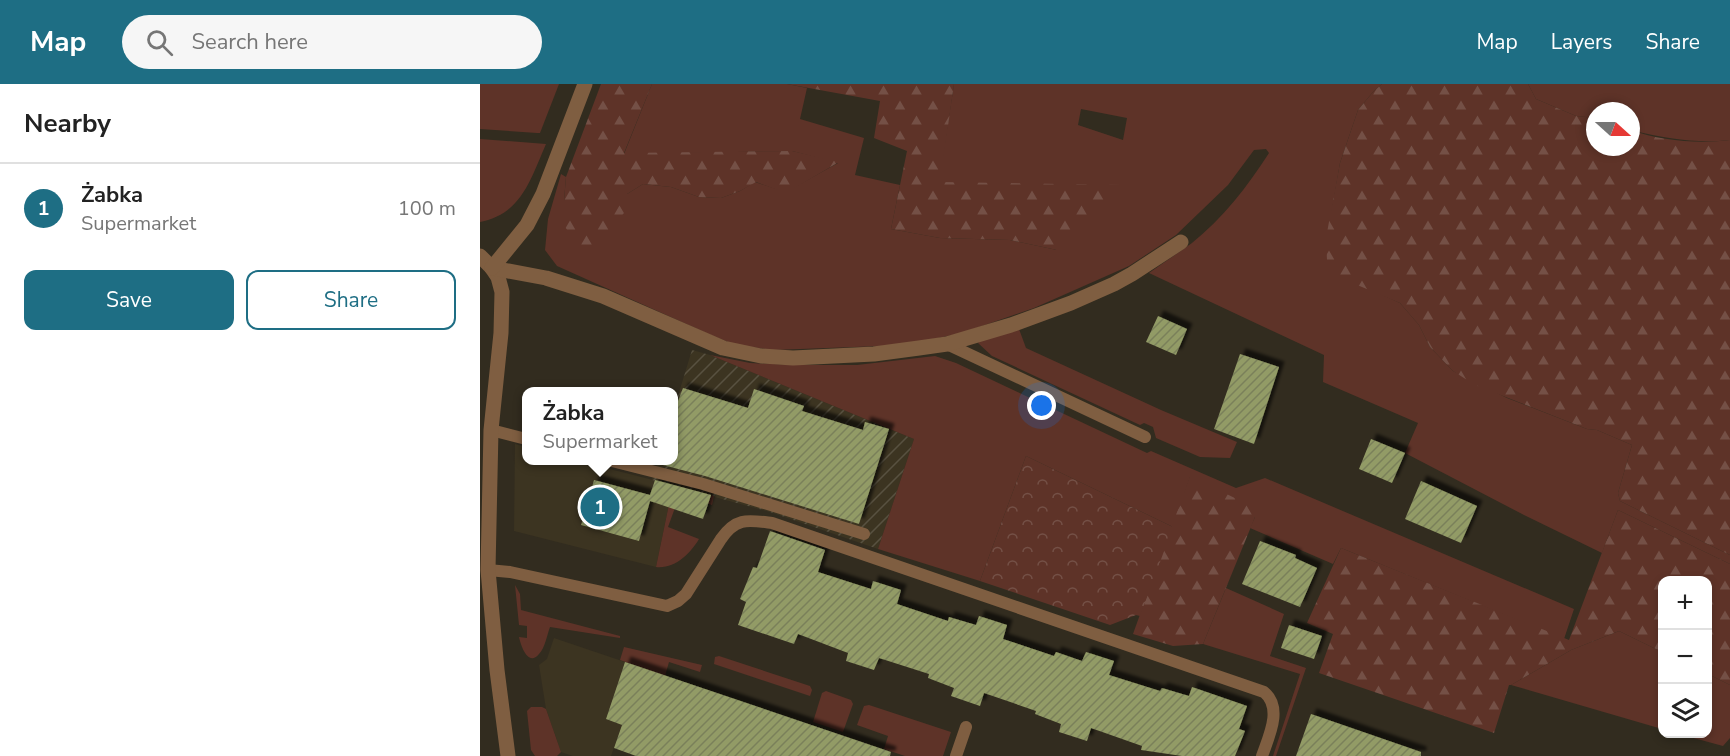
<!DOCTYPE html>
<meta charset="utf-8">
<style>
:root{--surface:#fff;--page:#f6f6f6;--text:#222;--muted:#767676;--line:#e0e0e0;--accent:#1e6e84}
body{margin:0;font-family:"Nunito Sans",sans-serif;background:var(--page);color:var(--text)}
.controls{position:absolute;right:18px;bottom:18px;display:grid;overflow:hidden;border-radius:12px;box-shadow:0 3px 9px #0003}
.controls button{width:54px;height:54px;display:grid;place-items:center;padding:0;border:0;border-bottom:2px solid var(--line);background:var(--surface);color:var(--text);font:30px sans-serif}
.compass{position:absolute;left:1106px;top:18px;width:54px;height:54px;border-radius:50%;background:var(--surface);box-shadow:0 3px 9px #0003;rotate:111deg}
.you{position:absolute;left:562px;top:322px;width:21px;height:21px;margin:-15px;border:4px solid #fff;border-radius:50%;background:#1a73e8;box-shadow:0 0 0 9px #1a73e833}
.badge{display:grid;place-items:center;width:39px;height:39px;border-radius:50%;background:var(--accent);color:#fff;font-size:20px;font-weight:700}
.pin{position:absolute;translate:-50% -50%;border:3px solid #fff;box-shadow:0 2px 6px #0006}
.popup{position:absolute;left:42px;top:303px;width:156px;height:78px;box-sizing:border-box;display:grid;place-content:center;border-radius:12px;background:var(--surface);filter:drop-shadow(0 2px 4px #0005);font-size:20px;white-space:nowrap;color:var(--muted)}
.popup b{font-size:22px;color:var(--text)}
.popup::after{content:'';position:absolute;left:50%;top:100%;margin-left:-12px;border:12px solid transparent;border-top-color:var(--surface)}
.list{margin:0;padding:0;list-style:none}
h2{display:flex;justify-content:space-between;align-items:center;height:78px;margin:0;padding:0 24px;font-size:26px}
h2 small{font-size:20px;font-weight:400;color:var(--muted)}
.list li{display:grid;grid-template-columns:39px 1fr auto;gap:18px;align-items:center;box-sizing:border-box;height:90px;padding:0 24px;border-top:2px solid var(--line)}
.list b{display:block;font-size:22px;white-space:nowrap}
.list p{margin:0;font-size:20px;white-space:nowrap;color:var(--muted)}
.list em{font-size:20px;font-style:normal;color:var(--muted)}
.actions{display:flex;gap:12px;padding:18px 24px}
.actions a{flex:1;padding:14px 0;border:2px solid var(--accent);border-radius:12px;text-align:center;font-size:21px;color:var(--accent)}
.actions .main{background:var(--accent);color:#fff}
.icon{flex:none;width:33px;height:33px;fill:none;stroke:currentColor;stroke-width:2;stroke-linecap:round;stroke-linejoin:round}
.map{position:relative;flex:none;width:1250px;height:672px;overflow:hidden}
header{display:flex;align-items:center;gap:36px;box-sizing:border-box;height:84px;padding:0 30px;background:var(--accent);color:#fff}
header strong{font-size:28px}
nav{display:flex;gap:33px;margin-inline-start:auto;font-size:21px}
.search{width:420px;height:54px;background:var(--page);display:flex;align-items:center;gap:15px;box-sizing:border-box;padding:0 21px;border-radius:33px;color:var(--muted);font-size:22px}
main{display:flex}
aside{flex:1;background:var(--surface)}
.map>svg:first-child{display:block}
.built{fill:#3c3421}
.industrial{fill:url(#industrial-furrows)}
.grass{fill:#5e3328;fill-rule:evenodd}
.forest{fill:url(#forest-firs)}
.park{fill:url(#park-crowns)}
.building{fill:url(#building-hatch);filter:url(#shadow)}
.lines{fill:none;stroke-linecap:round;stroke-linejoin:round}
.lane{stroke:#7f5e41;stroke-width:12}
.street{stroke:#7f5e41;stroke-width:15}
</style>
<header>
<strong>Map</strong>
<div class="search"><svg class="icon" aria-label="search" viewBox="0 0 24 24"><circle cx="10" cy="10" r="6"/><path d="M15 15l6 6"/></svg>Search here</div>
<nav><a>Map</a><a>Layers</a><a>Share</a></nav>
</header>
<main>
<aside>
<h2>Nearby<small></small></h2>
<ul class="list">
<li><span class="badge">1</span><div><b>Żabka</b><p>Supermarket</p></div><em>100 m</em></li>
</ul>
<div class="actions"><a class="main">Save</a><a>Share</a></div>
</aside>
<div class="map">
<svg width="1250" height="672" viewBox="0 0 1250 672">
<defs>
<pattern id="industrial-furrows" width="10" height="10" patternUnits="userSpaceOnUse" patternTransform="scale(1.5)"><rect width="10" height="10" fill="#3c3421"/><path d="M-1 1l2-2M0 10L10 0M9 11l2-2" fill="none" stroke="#585140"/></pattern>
<pattern id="forest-firs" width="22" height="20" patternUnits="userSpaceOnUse" patternTransform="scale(1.5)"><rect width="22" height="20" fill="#5e3328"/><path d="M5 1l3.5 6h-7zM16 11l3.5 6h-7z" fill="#745046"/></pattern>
<pattern id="park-crowns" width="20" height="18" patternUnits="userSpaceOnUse" patternTransform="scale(1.5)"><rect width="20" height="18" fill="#5e3328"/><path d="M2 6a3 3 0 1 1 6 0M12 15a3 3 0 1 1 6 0" fill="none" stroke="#745046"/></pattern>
<pattern id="building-hatch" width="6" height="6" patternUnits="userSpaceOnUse" patternTransform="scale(1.5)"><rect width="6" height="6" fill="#929b66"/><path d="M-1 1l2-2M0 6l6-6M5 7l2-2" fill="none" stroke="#7a805a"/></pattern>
<filter id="shadow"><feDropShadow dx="5.5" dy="-5.5" stdDeviation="1.5" flood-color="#0009"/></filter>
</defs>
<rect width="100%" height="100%" fill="#322c1f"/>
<g class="built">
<path d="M 35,360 L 46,363 L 46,376 L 98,377 L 193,401 L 176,483 L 34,447 Z"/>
<path d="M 74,554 L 145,578 L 126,635 L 142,641 L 131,672 L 93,672 L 81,668 L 66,625 L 59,581 L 67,575 Z"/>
</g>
<path class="industrial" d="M 212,266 L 230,271 L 434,355 L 398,465 L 290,428 L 172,396 L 178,377 L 194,376 L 194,325 Z"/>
<g class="grass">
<path d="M 0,0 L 79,0 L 60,49 L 57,49 L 0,45 Z"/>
<path d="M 172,0 L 307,0 L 327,4 L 320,35 L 384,54 L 375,91 L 420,101 L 411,145 L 460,154 L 530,156 L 577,166 L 459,98 L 474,0 L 902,0 L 893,8 L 878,26 L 860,79 L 851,131 L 894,207 L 920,219 L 939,241 L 950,263 L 973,287 L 1027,314 L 1107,345 L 1117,346 L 1152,361 L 1138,409 L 1140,417 L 1250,471 L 1250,480 L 1138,426 L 1122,469 L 1044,431 L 925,369 L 938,339 L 843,298 L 844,271 L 669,189 C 683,179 698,169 712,159 C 742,135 768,102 789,69 L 786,65 L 774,66 L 748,101 L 696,151 L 649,182 L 554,224 L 482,249 L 444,257 L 402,262 L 293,266 L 256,261 L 233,252 L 77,182 L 65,166 L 68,135 L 81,90 L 86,93 L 84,117 L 147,110 L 163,100 L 191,103 L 219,113 L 241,114 L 260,107 L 275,98 L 306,108 L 358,79 L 312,67 L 144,70 ZM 601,25 L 647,34 L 643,56 L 598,41 Z"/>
<path d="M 1048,0 L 1250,0 L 1250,56 C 1217,60 1186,54 1154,47 L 1151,46 L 1151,27 L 1115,27 L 1115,34 L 1096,32 L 1056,15 Z"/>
<path d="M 0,55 L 66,60 C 51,94 42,130 0,138 Z"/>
<path d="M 539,245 L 546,264 L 681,326 L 757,358 L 750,374 L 720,373 L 676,354 L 673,343 L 664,339 L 660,341 L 512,272 L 498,259 L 500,257 Z"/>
<path d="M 230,271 L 270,279 L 314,281 L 377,281 L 455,272 L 476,279 L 548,313 L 667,369 L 671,367 L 756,404 L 785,394 L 1094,525 L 1084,555 L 861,464 L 853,480 L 770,444 L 775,433 L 710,393 L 693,443 L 546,372 L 500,497 L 398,465 L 434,355 Z"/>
<path d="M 193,401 L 234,412 L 232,421 L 200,410 L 188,443 L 219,455 C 210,470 195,485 176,483 Z"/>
<path d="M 35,501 L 40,510 L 41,526 L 140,552 L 140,554 L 70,543 C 67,551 65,564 59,570 C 48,583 41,562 39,553 L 47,554 L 47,542 L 39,541 Z"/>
<path d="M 746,504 L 804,530 L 790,572 L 826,584 L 796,672 L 793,672 L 820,590 L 723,560 Z"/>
<path d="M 1139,547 L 1182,568 L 1182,645 L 1031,601 L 1091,566 Z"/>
<path d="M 144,563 L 222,581 L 220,588 L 189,578 L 185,592 L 140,576 Z"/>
<path d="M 239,572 L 330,602 L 332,606 L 330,612 L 234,580 L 235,573 Z"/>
<path d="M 1228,590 L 1250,601 L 1250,654 L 1243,662 L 1199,650 L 1228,650 Z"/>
<path d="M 346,607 L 371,616 L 373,620 L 363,648 L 333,638 L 342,609 Z"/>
<path d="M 389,621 L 471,648 L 463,672 L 425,672 L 404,665 L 408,652 L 377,641 L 384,622 Z"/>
<path d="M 51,623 L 62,623 L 66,625 L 81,668 L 77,672 L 55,672 L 51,666 L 47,627 Z"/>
</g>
<g class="forest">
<path d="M 121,0 L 172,0 L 144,69 L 312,67 L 359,78 L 306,109 L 276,98 L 260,107 L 241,114 L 219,113 L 191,103 L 163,100 L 147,110 L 147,125 L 113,169 L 100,163 L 85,143 L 84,117 L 86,93 Z"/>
<path d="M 307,0 L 474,0 L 460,98 L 643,101 L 577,166 L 530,156 L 460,154 L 411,145 L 427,67 L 394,54 L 400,17 Z"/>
<path d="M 902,0 L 1048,0 L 1056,15 L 1096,32 L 1115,34 L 1115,63 L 1151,63 L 1151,46 C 1181,57 1218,60 1250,56 L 1250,471 L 1140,417 L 1138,409 L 1152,361 L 1117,346 L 1107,345 L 995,301 L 973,287 L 950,263 L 939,241 L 920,219 L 863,195 L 847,176 L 846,154 L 860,79 L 878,26 L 893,8 Z"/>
<path d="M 710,392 L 773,423 L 775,433 L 723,560 L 693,562 L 653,550 Z"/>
<path d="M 1138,426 L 1250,480 L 1250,601 L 1228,590 L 1228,496 L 1182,496 L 1182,568 L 1139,547 L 1091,566 L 1031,601 L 1029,601 L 1014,649 L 839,589 L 853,550 L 827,539 L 861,464 L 1089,556 Z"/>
</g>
<path class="park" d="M 546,372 L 693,443 L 660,532 L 656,531 L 630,541 L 500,497 Z"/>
<g class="building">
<path d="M 678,232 L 707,245 L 696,271 L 666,258 Z"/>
<path d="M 760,270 L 799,283 L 774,360 L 734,345 Z"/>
<path d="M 203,304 L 268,324 L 274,305 L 324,322 L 322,327 L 383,346 L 385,338 L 409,345 L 379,440 L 225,392 L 179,380 L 181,376 L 194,376 L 194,316 L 198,317 Z"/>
<path d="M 891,355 L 925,369 L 912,399 L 879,385 Z"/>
<path d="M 114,396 L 170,411 L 175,396 L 231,411 L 223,435 L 170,417 L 159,457 L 101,441 Z"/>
<path d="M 941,397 L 997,422 L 981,459 L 925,435 Z"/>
<path d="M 290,447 L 345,466 L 338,488 L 391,505 L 393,497 L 421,506 L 417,520 L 468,537 L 469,533 L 496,541 L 499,532 L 527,541 L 523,555 L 574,572 L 576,568 L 602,577 L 606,568 L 634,577 L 629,591 L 680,607 L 682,604 L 709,612 L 712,603 L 767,622 L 759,645 L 765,647 L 755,672 L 702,672 L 661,666 L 662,662 L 611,644 L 607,657 L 579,648 L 581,640 L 555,630 L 556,627 L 504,609 L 500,622 L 471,612 L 474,604 L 448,594 L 449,590 L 399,574 L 394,586 L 366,577 L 368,569 L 318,550 L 314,560 L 258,541 L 266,518 L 260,515 L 273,483 L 277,484 Z"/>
<path d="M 780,457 L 816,471 L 815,474 L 837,484 L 820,523 L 762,500 Z"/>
<path d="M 809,541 L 842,552 L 834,575 L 801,564 Z"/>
<path d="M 145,578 L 411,668 L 410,672 L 156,672 L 134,664 L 142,641 L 126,635 Z"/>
<path d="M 831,630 L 941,668 L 941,672 L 816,672 Z"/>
</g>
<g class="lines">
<g class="lane">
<path d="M 467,260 L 665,353"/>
<path d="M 11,346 L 46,355"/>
<path d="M 128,376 L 223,400 L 384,450"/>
<path d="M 8,486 L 30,488 L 187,522 L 198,517 L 206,510 L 241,455 C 256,433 268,436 292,439 L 784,608 C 803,624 789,652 782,672"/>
<path d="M 476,672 L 486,643"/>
</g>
<g class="street">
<path d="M 0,172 L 12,184 L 18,193 L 22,208 L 21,249 L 11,346 L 8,486 L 17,586 L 28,672"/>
<path d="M 12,184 L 66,194 L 123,212 L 243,264 L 281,272 L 313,274 L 394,270 L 439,264 L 467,260 L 531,241 L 591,219 L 634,200 L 652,190 L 701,158"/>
<path d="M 12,184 L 47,141 L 63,110 L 105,0"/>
</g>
</g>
</svg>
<div class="controls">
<button>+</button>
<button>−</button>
<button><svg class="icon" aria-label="layers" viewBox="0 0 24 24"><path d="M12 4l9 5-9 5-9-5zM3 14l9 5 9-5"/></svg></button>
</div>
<svg class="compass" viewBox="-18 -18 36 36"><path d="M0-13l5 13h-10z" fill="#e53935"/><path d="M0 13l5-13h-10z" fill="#767676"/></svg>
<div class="you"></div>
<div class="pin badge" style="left:120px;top:423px">1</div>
<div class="popup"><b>Żabka</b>Supermarket</div>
</div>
</main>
